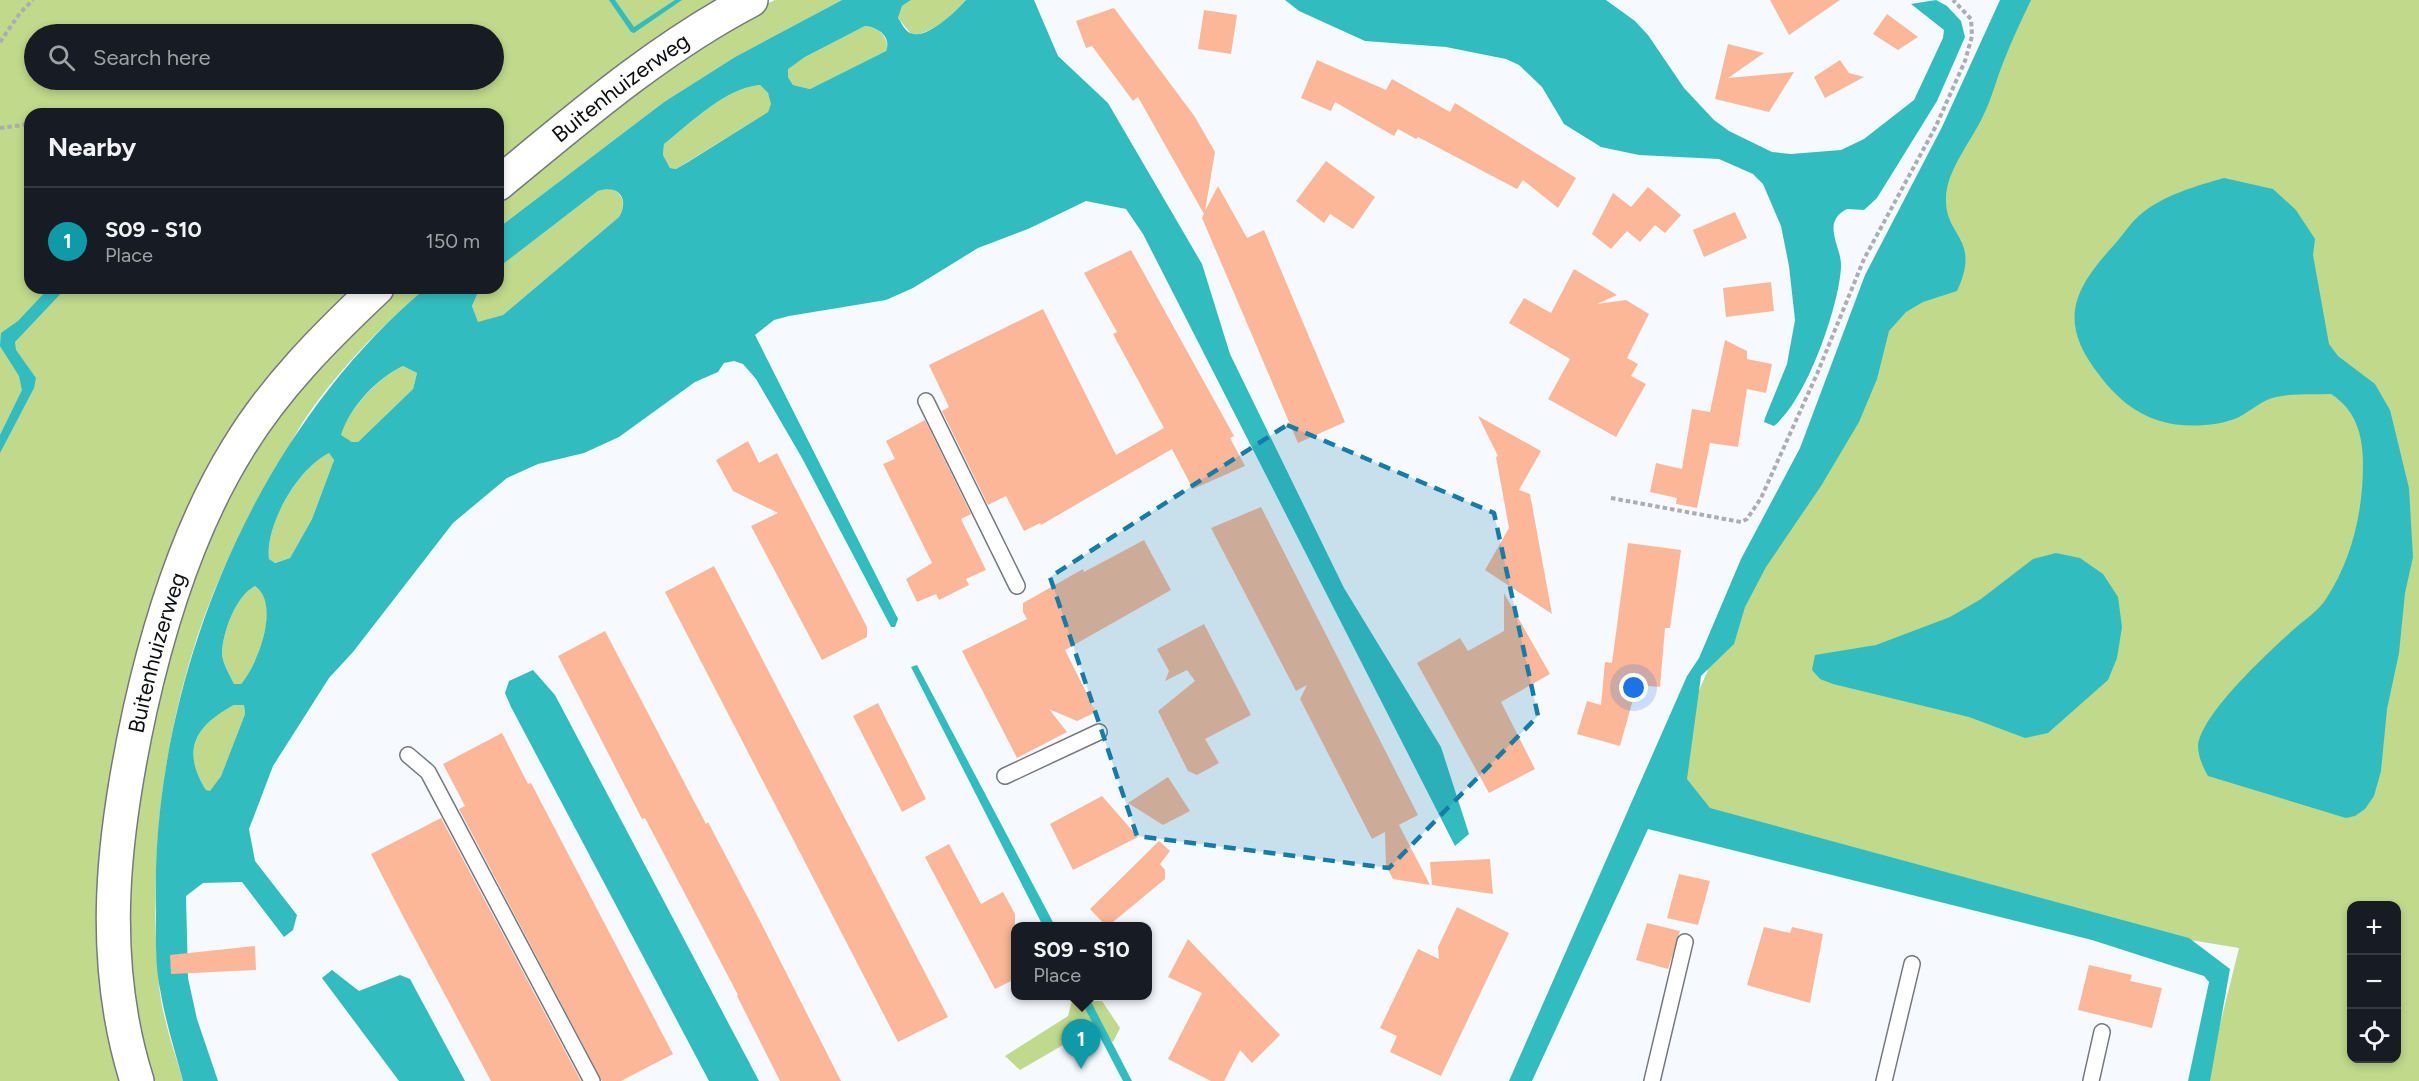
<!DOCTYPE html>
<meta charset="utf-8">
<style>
:root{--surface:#171b24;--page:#20242c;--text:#f1f3f6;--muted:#9ea1a6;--line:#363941;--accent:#127ea7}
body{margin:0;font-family:Figtree,sans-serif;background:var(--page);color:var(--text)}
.controls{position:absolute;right:18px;bottom:18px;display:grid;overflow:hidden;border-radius:12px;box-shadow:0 3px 9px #0003}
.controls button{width:54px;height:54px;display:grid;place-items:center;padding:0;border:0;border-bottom:2px solid var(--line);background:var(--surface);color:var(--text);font:30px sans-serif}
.you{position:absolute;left:1634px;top:688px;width:21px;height:21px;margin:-15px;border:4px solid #fff;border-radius:50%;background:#1a73e8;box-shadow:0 0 0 9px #1a73e833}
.badge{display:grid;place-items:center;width:39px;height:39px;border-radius:50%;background:var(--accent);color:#fff;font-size:20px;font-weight:700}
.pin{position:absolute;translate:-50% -50px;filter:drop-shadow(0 2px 3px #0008)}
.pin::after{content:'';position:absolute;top:32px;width:21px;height:18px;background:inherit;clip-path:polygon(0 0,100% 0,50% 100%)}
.popup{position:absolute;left:1011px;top:922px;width:141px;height:78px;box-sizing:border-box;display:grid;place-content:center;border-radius:12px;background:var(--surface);filter:drop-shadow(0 2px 4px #0005);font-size:20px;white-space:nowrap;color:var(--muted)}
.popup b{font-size:22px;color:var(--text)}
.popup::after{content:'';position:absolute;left:50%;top:100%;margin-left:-12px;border:12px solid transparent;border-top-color:var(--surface)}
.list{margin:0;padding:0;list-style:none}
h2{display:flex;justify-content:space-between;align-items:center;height:78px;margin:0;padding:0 24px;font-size:26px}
h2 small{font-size:20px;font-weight:400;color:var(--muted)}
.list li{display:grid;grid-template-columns:39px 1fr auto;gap:18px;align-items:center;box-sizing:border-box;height:108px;padding:0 24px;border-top:2px solid var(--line)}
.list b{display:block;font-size:22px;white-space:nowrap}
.list p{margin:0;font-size:20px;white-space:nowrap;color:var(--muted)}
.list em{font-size:20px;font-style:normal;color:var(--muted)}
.icon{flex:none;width:33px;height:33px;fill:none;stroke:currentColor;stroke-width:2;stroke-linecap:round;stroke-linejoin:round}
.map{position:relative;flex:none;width:2419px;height:1081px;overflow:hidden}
.search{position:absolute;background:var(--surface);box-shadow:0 3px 9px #0003;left:24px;top:24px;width:480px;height:66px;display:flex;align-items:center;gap:15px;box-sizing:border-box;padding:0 21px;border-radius:33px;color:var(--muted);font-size:22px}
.panel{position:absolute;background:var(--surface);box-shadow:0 3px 9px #0003;left:24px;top:108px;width:480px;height:186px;border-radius:18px}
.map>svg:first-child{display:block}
.green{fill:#c0d98b;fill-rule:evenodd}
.water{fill:#31bdc0;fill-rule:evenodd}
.building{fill:#fbb797}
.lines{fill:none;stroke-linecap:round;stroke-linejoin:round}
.lane-casing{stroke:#75797e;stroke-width:18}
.secondary-casing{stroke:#75797e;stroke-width:36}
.path{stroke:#abadb2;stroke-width:4;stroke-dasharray:4.5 3;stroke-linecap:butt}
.lane{stroke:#fff;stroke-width:15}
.secondary{stroke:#fff;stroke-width:33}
.marked{fill:#127ea7;fill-opacity:0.2;stroke:#127ea7;stroke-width:4.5;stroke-dasharray:12 8;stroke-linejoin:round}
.labels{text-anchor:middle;stroke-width:5;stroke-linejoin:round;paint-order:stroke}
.street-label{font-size:22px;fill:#0c0e10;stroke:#f6f9fe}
</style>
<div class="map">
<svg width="2419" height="1081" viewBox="0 0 2419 1081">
<rect width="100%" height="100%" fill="#f6f9fe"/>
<g class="green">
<path d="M 0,0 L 728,0 L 498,171 L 498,114 L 30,114 L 30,288 L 363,288 L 267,388 L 118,762 L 125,1081 L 0,1081 ZM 34,34 L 494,34 L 494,80 L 34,80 Z"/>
<path d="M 775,0 L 842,0 L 735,57 L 664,102 L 498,228 L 498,197 L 605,114 L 754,10 Z"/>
<path d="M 911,0 L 966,0 C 952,15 934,33 912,35 L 898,18 L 902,6 Z"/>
<path d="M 2017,0 L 2419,0 L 2419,1081 L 2206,1081 L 2239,948 L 2092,924 L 1649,806 L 1756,559 ZM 2352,906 L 2396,906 L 2396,1058 L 2352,1058 Z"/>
<path d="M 865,26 C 878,27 884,33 888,46 L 886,51 L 810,89 L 793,85 L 788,77 L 787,69 L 805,57 Z"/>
<path d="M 760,85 L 768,93 L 772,104 L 768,112 L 676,169 L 670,168 L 663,155 L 664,144 C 691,123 725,88 760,85 Z"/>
<path d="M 608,188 C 623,192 627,203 619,217 L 503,315 L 478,323 L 472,306 L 480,288 L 498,288 L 498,268 L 598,191 Z"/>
<path d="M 391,288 L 426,288 C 380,327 334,374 301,425 C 287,448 275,473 263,497 C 250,520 235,544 224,568 C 167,694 146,848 159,985 C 162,1017 174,1050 183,1081 L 148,1081 L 138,1045 L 123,898 L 159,678 L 203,543 L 270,418 Z"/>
<path d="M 403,366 L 417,373 L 413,389 L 358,442 L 352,442 L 340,435 C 350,408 377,378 403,366 Z"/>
<path d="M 329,452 L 334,460 L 312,519 L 290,558 L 274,563 L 269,559 C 265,524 298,469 329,452 Z"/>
<path d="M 255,586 C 282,604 258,664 241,684 L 234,684 C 230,675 222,663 222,653 C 223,631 236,596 255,586 Z"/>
<path d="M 234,705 L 244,705 L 245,714 L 221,776 L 210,792 L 206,790 C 181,750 195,726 234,705 Z"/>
<path d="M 1072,1001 L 1102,1001 L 1120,1028 L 1113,1042 L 1094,1027 L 1020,1070 L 1005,1056 L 1068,1016 Z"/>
</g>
<g class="water">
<path d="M 609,0 L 615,0 L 634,27 L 675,0 L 682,0 L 634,33 L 631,32 Z"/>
<path d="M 842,0 L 911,0 L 902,6 L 898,18 C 902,23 904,30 910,33 C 926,41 956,11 966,0 L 1034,0 L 1058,56 L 1108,103 L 1202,264 L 1230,354 L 1344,588 L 1441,747 L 1469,834 L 1455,846 L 1143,234 L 1126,209 L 1086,201 L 1028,229 L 978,248 L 913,288 L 886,300 L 789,316 L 774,320 L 755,335 L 898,619 L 895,627 L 891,627 L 802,458 L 756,379 L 743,364 L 734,361 L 724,363 L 718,372 L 695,382 L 619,437 L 584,453 L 538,464 L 507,478 L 453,523 L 353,652 L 329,678 L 273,766 L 249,829 L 255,861 L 297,915 L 293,930 L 284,937 L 242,882 L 203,883 L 186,896 L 188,978 L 197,1019 L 218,1081 L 183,1081 C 175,1051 165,1020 160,989 C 155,964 156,937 156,912 C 149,688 252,433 426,288 L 480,288 L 472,306 L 478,322 L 503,315 L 619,217 C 630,198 618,184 598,191 L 498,268 L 498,228 L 664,102 L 735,57 ZM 865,26 C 878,27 892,37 886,51 L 810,89 L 793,85 L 788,77 L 788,69 L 805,57 ZM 760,85 L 768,93 L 771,104 L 768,112 L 688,162 L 676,169 L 670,168 L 663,155 L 664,144 C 691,123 725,88 760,85 ZM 403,366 L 417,373 L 413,389 L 358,442 L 352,442 L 341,435 C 350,407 377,378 403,366 ZM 329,453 L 334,460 L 312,519 L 290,558 L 275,563 L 269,559 C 265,525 298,468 329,453 ZM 255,586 C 281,604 258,664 241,684 L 234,684 C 230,675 222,663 222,653 C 223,631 236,596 255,586 ZM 234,705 L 244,705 L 245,714 L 221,776 L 210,791 L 206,790 C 181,750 195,726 234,705 Z"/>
<path d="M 1285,0 L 1606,0 L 1635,21 L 1648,35 L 1684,88 L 1714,120 L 1729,131 L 1772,152 L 1791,154 L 1841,150 L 1864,139 L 1914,100 L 1943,38 L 1944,30 L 1911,4 L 1936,0 L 1947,6 L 1961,21 L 1965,37 L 1937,101 L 1877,198 L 1864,210 L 1847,209 C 1820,223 1842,246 1841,267 C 1839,307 1806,401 1774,426 L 1764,422 L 1765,418 L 1787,364 L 1795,320 L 1789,266 L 1781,226 L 1763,184 L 1753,174 L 1719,159 L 1639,155 L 1601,147 L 1564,124 L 1542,87 L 1519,65 L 1506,59 L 1446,47 L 1365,41 L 1299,11 Z"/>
<path d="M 2000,0 L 2031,0 C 2021,21 2011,42 2003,63 C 1996,80 1992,98 1984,114 C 1973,139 1947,169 1946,197 C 1944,238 1982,237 1957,291 L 1923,302 L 1906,312 L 1889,331 L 1877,379 L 1859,422 L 1821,486 L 1766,567 L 1745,607 L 1734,644 L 1701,676 L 1687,779 L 1710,808 L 2189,938 L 2230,969 L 2210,1081 L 2188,1081 L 2209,982 L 2204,976 L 2092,940 L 1648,829 L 1532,1081 L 1509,1081 L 1687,676 L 1699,658 L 1741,559 L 1800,448 L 1865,275 L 1942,127 Z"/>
<path d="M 2224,178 L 2273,189 L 2296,210 L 2315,239 L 2313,255 L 2329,344 L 2338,356 L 2375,384 L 2390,410 L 2409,488 L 2413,557 L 2405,593 L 2399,653 L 2387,709 L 2381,771 L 2374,796 L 2365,809 L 2355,816 L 2346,818 L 2208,776 C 2203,767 2198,756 2198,746 C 2201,714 2269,652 2293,630 C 2303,621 2318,611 2326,599 C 2352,559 2363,512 2363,464 C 2363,435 2356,410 2331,394 C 2313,395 2294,393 2276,397 C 2261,400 2250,412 2237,418 C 2215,427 2182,428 2160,421 C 2134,413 2116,397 2100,376 C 2057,322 2073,290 2114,245 C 2123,235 2131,222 2141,214 C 2164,195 2196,186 2224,178 Z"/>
<path d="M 49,288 L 66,288 L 15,342 L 16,350 L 36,378 L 34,388 L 0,453 L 0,435 L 22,390 L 19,376 L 0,346 L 1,333 L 18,321 Z"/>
<path d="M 2056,553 L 2080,558 L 2103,574 L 2118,597 L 2122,627 L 2117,658 L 2108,680 L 2048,733 L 2025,738 L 1969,717 L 1833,684 L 1820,679 L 1812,670 L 1815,655 L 1876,645 L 1950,617 L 1981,599 L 2033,559 Z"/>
<path d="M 917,665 L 1055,926 L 1043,926 L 911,667 Z"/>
<path d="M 533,670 L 555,695 L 759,1081 L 709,1081 L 511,707 L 505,693 L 509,681 Z"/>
<path d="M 332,970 L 359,991 L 400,975 L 410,979 L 465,1081 L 399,1081 L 322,978 Z"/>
<path d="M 1079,997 L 1089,998 L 1132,1081 L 1123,1081 Z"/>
</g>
<g class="building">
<path d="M 1770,0 L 1840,0 L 1789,35 Z"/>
<path d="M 1114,8 L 1195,117 L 1215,152 L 1205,211 L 1218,186 L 1247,238 L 1264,230 L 1345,422 L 1298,443 L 1202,218 L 1204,214 L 1138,97 L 1133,101 L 1092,46 L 1086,48 L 1076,21 Z"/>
<path d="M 1204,10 L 1237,15 L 1231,54 L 1198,49 Z"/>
<path d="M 1887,14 L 1918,37 L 1898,50 L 1873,34 Z"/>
<path d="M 1728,44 L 1764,53 L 1728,78 L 1794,72 L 1769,112 L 1715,99 Z"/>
<path d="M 1317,60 L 1386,90 L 1392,79 L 1450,112 L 1455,103 L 1576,178 L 1558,208 L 1523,180 L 1517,189 L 1418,137 L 1416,139 L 1398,129 L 1394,136 L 1335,102 L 1331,111 L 1301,98 Z"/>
<path d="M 1840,60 L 1849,73 L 1864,77 L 1825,98 L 1814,77 Z"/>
<path d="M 1326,161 L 1375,197 L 1353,229 L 1330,214 L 1324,223 L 1296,201 Z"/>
<path d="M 1648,187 L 1681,215 L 1665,233 L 1655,225 L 1640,242 L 1627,231 L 1611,249 L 1592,234 L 1613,193 L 1631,207 Z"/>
<path d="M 1735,212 L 1747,238 L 1704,257 L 1693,230 Z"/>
<path d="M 1131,250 L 1234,436 L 1230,438 L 1245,466 L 1193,489 L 1172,449 L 1041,525 L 1040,523 L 1024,531 L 1006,496 L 988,505 L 942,411 L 949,407 L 929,365 L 1043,309 L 1116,455 L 1164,428 L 1113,334 L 1117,332 L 1084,273 Z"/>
<path d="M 1574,269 L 1617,295 L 1597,304 L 1626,300 L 1649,314 L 1627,358 L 1638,364 L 1631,376 L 1646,384 L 1616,437 L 1548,399 L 1570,359 L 1509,323 L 1524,298 L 1551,313 Z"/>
<path d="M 1771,282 L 1774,311 L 1726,317 L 1723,288 Z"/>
<path d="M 1725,340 L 1747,351 L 1747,359 L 1772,364 L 1766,393 L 1747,389 L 1738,447 L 1710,443 L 1697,508 L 1676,504 L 1677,498 L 1650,492 L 1656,463 L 1682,469 L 1692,409 L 1710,412 Z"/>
<path d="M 1478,416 L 1541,451 L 1519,490 L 1530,494 L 1552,614 L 1485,570 L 1509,528 L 1496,457 L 1498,456 Z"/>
<path d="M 925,420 L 971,514 L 961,519 L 986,570 L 966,579 L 969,585 L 939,600 L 936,594 L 917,602 L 906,579 L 932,563 L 883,464 L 895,459 L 886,441 Z"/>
<path d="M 748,441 L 759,463 L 777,453 L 867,627 L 867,637 L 822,660 L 751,526 L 778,513 L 733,491 L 716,460 Z"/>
<path d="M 1261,507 L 1418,815 L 1399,825 L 1430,885 L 1393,879 L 1386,866 L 1385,832 L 1372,839 L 1300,699 L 1307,685 L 1296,691 L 1211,528 Z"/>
<path d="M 1144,540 L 1171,590 L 1065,650 L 1096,712 L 1077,721 L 1049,709 L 1067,732 L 1017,758 L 962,651 L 1027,619 L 1023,612 L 1023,603 L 1083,569 L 1084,572 Z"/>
<path d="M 1628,543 L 1681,550 L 1670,628 L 1665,628 L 1660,687 L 1637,685 L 1620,746 L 1577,734 L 1587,701 L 1601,705 L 1605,662 L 1612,663 Z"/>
<path d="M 714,566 L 948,1017 L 898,1042 L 665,592 Z"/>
<path d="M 1504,593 L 1550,674 L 1501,702 L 1535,769 L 1489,793 L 1417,663 L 1460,638 L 1468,651 L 1504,631 Z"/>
<path d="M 1204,624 L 1251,715 L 1205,739 L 1219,763 L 1197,775 L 1188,771 L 1158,711 L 1195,681 L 1187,670 L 1165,681 L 1169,671 L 1157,649 Z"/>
<path d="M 605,631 L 706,824 L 708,822 L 760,921 L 841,1081 L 780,1081 L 737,996 L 738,995 L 645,818 L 642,819 L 558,656 Z"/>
<path d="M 878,703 L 926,799 L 902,812 L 853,716 Z"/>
<path d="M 502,733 L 528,784 L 531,783 L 673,1054 L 621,1081 L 602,1081 L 459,809 L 465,806 L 443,764 Z"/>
<path d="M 1168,777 L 1190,811 L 1163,825 L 1128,803 Z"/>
<path d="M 1102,796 L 1138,837 L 1073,870 L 1050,824 Z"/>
<path d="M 441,818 L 581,1081 L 491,1081 L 406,922 L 371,854 Z"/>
<path d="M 1159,841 L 1170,851 L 1160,864 L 1165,870 L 1165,879 L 1107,927 L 1090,909 Z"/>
<path d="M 949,844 L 981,904 L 1003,892 L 1015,914 L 1015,979 L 995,989 L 925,857 Z"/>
<path d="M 1490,859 L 1493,894 L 1432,885 L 1430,862 Z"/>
<path d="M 1679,874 L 1710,881 L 1698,925 L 1667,918 Z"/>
<path d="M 1457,907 L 1509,933 L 1441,1076 L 1390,1052 L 1397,1036 L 1380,1028 L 1418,949 L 1439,959 L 1438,947 Z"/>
<path d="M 1647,923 L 1680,931 L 1668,969 L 1636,960 Z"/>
<path d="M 1764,927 L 1790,933 L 1792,927 L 1823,934 L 1810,1003 L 1747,985 Z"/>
<path d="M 1188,939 L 1280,1035 L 1252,1063 L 1240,1050 L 1224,1081 L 1211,1081 L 1168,1059 L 1202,993 L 1168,977 Z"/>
<path d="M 255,946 L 256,970 L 171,974 L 170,955 Z"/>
<path d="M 2089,965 L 2132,975 L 2130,981 L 2162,988 L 2152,1028 L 2078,1010 Z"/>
</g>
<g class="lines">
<defs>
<g id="lane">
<path d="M 926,401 L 1017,586"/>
<path d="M 408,755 L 428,772 L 592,1081"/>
<path d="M 1005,776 L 1099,732"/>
<path d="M 1652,1081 L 1685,942"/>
<path d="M 1884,1081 L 1912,964"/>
<path d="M 2091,1081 L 2102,1032"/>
</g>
<g id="secondary">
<path id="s1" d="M 498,184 C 577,119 659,48 751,0"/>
<path id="s2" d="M 137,1081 C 98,958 113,834 140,710 C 160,620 189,527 238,448 C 275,387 325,337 377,288"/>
</g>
</defs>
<use href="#lane" class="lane-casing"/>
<use href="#secondary" class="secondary-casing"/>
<g class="path">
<path d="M 0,42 L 20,13 L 33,0"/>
<path d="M 0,128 L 30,124"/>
<path d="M 1611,498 L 1741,522 L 1747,519 L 1761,498 L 1817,374 L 1864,259 L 1936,126 L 1965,61 L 1972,36 L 1971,19 L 1953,0"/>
</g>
<use href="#lane" class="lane"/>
<use href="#secondary" class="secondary"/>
</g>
<path class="marked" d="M 1287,425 L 1494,513 L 1538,716 L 1389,868 L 1137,836 L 1050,577 Z"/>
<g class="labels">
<g class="street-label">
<text dy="8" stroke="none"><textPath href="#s1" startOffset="156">Buitenhuizerweg</textPath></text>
<text dy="8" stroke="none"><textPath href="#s2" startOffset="435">Buitenhuizerweg</textPath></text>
</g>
</g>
</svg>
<div class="controls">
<button>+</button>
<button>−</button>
<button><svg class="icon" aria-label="locate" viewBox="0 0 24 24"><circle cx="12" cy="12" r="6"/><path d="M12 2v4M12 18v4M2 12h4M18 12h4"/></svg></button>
</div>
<div class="you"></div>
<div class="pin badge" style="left:1081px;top:1069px;background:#0f9aa8">1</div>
<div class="popup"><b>S09 - S10</b>Place</div>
<div class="search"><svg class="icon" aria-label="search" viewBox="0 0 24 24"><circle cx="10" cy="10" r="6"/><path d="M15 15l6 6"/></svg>Search here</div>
<section class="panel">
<h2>Nearby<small></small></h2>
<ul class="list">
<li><span class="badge" style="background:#0f9aa8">1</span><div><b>S09 - S10</b><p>Place</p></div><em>150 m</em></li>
</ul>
</section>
</div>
